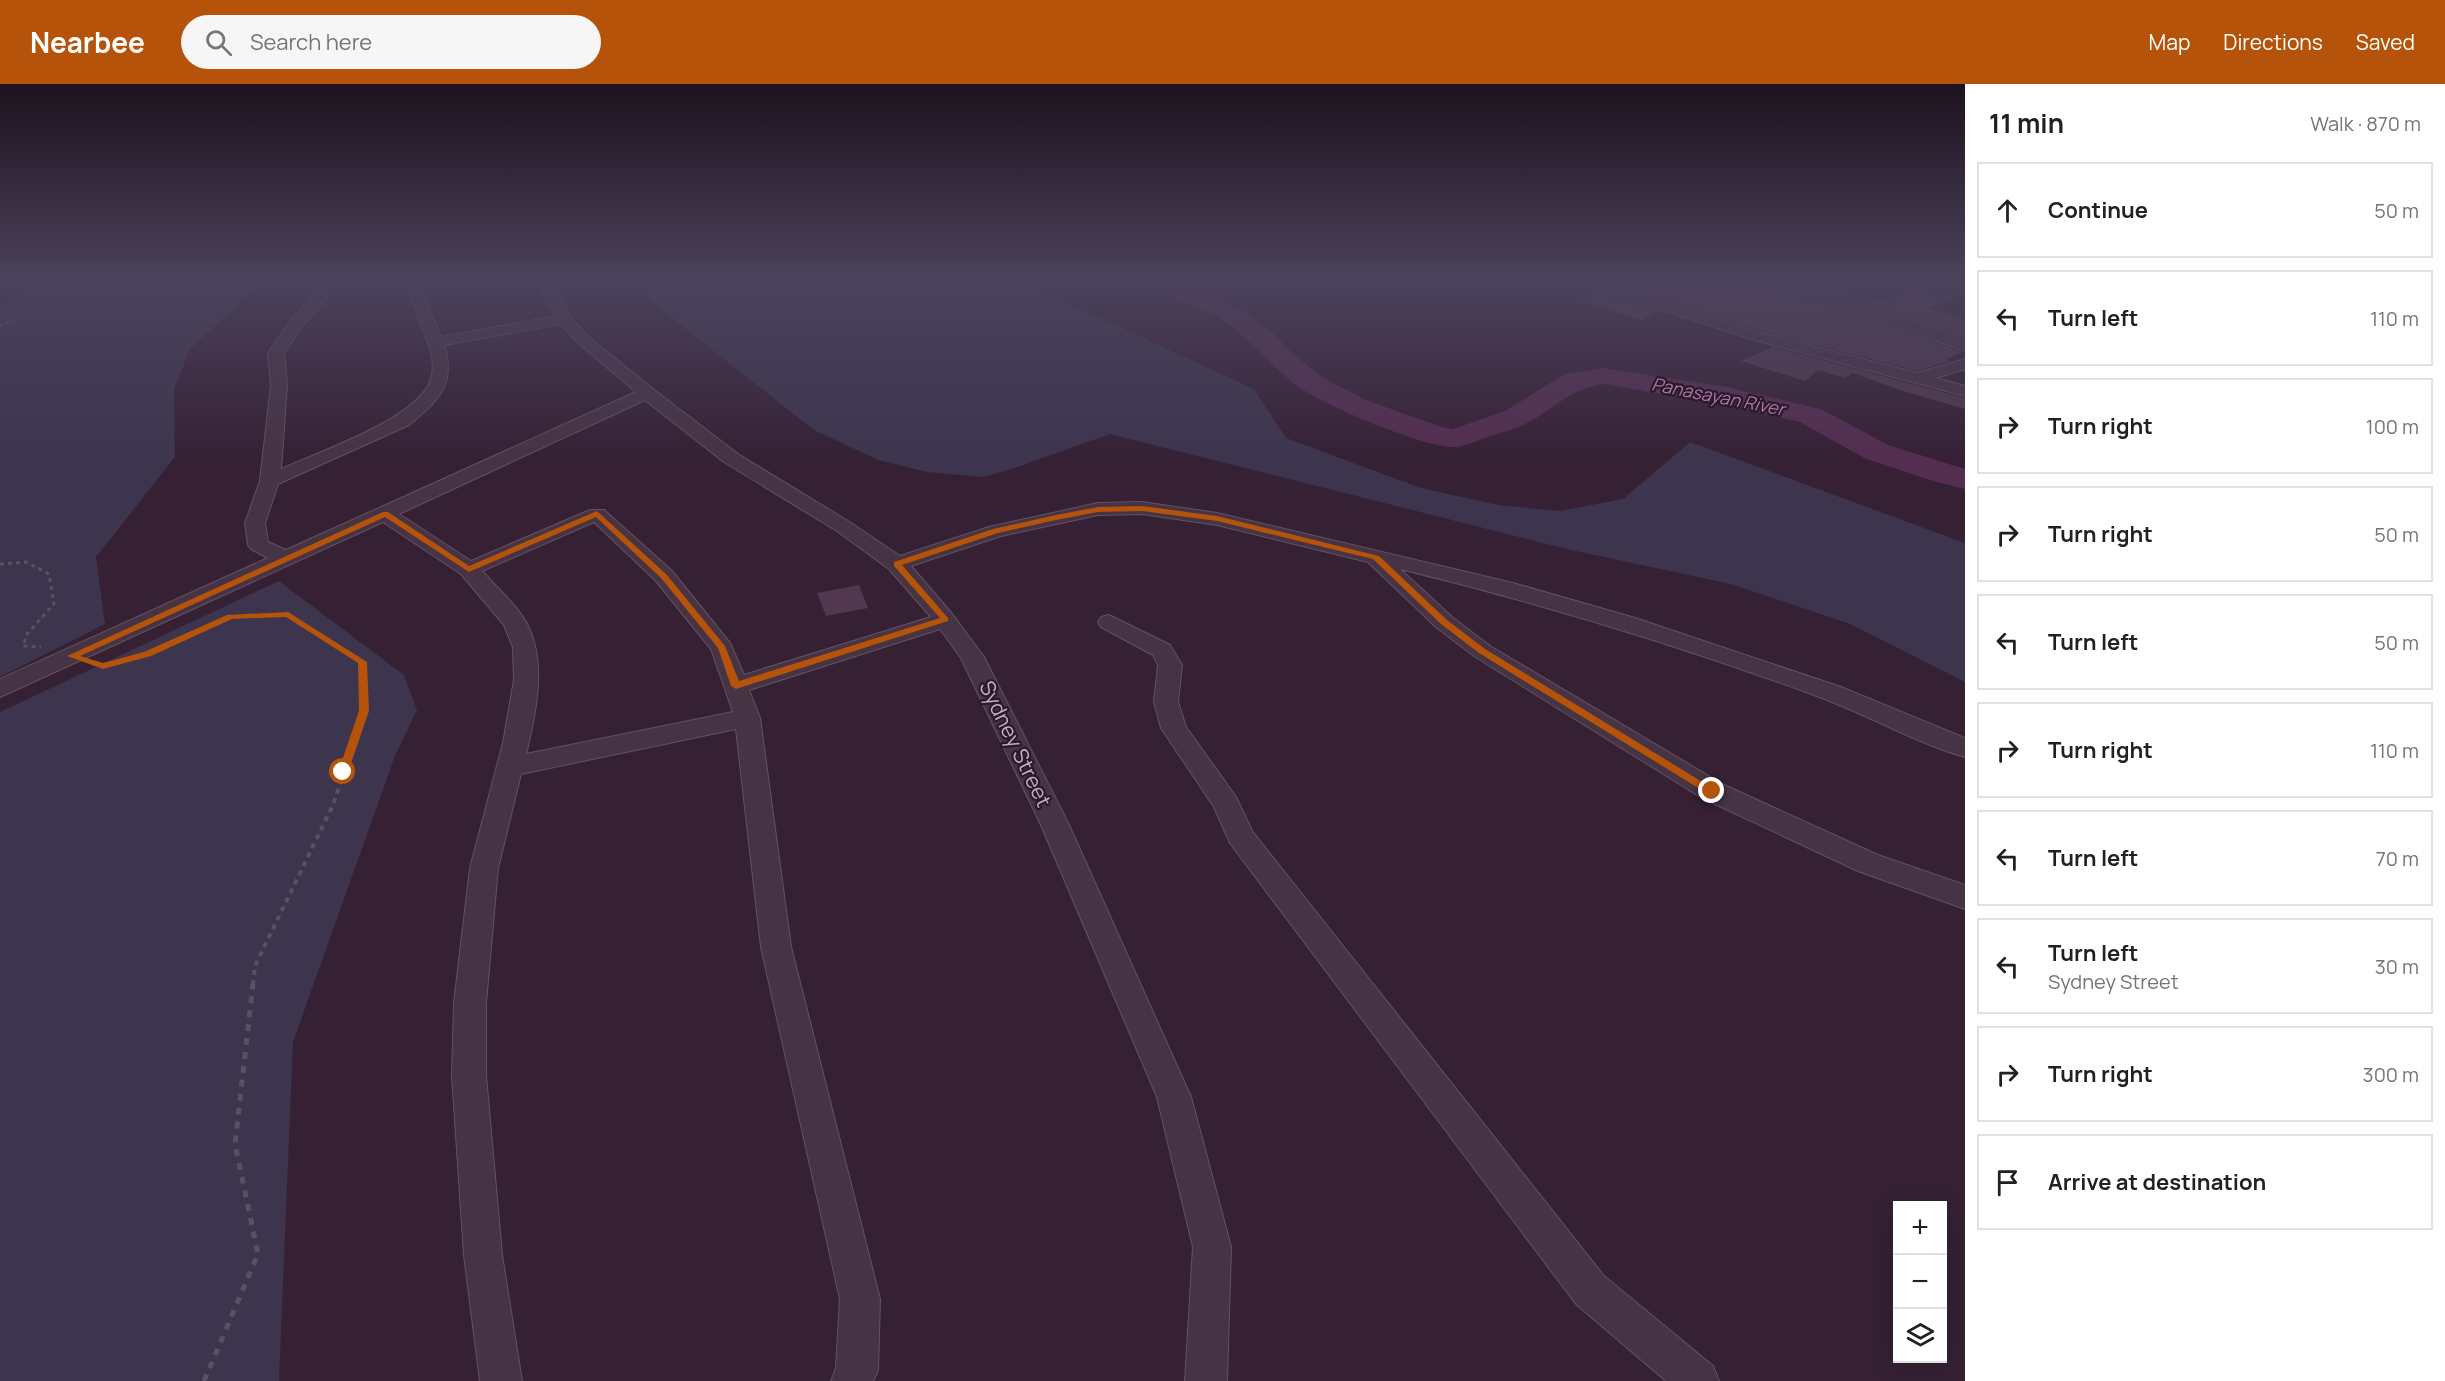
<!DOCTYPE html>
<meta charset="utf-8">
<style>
:root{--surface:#fff;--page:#f6f6f6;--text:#202124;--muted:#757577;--line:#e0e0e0;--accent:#b45309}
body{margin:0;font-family:Manrope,sans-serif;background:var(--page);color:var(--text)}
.controls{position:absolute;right:18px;bottom:18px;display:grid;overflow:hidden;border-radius:0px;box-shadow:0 6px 24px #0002}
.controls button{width:54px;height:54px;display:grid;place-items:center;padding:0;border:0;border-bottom:2px solid var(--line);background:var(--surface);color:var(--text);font:30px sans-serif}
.stop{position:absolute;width:18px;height:18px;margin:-14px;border:4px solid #b45309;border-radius:50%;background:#fff}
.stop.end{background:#b45309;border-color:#fff;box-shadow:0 2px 6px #0008}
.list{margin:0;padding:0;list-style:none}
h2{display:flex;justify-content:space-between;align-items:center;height:78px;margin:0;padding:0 24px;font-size:26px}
h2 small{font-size:20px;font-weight:400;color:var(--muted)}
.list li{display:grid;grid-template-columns:39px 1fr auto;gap:18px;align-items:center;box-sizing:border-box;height:96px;margin:0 12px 12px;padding:0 12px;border:2px solid var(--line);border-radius:0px}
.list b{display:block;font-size:22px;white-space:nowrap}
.list p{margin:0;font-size:20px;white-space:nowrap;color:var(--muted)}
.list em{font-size:20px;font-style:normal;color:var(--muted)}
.icon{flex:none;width:33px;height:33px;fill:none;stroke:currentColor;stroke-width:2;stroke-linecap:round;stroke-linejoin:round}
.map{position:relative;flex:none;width:1965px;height:1297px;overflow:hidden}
header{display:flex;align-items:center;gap:36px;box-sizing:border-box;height:84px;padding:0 30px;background:var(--accent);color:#fff}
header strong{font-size:28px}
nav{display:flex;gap:33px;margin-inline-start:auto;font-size:21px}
.search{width:420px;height:54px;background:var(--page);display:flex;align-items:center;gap:15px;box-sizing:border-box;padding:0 21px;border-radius:33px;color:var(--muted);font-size:22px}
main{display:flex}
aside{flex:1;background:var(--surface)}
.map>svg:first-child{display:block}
.green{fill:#3c354d}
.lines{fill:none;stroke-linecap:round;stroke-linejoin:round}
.river{fill:#542d50;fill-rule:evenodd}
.building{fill:#51374f}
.minor-casing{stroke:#645162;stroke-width:2}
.tertiary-casing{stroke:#645162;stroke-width:2}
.path-far3{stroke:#5d4f63;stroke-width:2;stroke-dasharray:3 3;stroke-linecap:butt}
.path-far2{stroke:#5d4f63;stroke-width:3;stroke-dasharray:4 4;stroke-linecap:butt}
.path-far1{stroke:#5d4f63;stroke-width:4;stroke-dasharray:5 5;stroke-linecap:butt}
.path{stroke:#5d4f63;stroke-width:5;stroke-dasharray:7 7;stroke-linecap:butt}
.minor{fill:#463344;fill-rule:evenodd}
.tertiary{fill:#463344;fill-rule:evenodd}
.route{fill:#b45309}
.labels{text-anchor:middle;stroke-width:4.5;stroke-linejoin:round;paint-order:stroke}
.far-water-label{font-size:18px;font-style:italic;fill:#ab76a7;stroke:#2b1929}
.street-label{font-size:21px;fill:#c3adc0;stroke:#2b1929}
</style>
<header>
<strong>Nearbee</strong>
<div class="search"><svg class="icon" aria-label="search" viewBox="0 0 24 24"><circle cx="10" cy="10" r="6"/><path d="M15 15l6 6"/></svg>Search here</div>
<nav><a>Map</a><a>Directions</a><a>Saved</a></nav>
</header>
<main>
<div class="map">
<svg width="1965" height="1297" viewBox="0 0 1965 1297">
<rect width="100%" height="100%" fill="#352034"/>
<g class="green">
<path d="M 22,196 L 264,196 L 190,265 L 174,305 L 175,373 L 96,473 L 105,540 L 0,593 L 0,222 L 24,204 Z"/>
<path d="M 637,196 L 1018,196 L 1254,305 L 1286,354 L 1421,404 L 1499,421 L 1560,427 L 1623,415 L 1690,358 L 1965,459 L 1965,598 L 1850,540 L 1731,500 L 1571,466 L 1110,350 L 1012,385 L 983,393 L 927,388 L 878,376 L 814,346 L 658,223 Z"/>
<path d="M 279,497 L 404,591 L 417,626 L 395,672 L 293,958 L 279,1297 L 0,1297 L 0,628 Z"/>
</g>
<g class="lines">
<path class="river" d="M 1144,196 L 1179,196 L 1237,223 L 1270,246 L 1293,270 L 1323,294 L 1366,316 L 1442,343 L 1453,345 L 1505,327 L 1565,290 L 1603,284 L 1727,303 L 1821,325 L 1888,361 L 1965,385 L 1965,405 L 1933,397 L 1866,375 L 1800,338 L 1727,321 L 1603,300 C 1569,305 1556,324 1527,339 C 1514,346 1498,349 1485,354 C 1475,357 1464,363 1454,363 C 1425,364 1328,323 1302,305 C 1272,285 1251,255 1220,234 C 1206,225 1149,204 1144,196 Z"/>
</g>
<g class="building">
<path d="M 1620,196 L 1770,196 L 1774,202 L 1962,268 L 1946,276 L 1950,277 L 1917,287 L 1762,247 L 1614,199 Z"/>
<path d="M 1803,196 L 1818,196 L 1877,218 L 1915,203 L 1957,214 L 1928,225 L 1965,235 L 1965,253 Z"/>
<path d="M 1596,207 L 1658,227 L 1640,236 L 1577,216 Z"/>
<path d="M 1766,261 L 1965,314 L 1965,325 L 1903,307 L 1853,289 L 1845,294 L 1818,286 L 1805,297 L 1741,277 L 1772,263 Z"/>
<path d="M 859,501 L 868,524 L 826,532 L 817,509 Z"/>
</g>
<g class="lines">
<defs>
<g id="minor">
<path d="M 327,196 L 342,196 L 303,241 L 284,269 L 287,301 L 281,385 C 318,368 418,335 431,295 C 437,276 427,255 420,238 C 415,223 410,209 402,196 L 417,197 L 441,253 L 556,232 L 534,196 L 548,196 L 571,233 L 586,251 L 653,305 L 738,370 L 851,439 L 900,472 L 989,443 L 1098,419 L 1142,418 L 1217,429 L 1513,499 L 1635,534 L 1841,603 L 1965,654 L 1965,673 C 1916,659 1870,632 1822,614 C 1684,563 1544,520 1400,485 L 1452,533 L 1490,562 L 1722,700 L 1878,771 L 1965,801 L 1965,825 L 1858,787 L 1702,714 L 1474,572 L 1436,543 L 1368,478 L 1217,441 L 1142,430 L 1098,431 L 1001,452 L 911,482 L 953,531 L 984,573 L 1069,741 L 1191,1013 L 1231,1163 L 1227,1297 L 1185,1297 L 1193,1163 L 1157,1013 L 1041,741 L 961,574 L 940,545 L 749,606 L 760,634 L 791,863 L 880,1215 L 878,1286 L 873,1297 L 831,1297 L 836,1284 L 840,1215 L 761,863 L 736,645 L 521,690 L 498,784 L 486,919 L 486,991 L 502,1171 L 522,1297 L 480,1297 L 464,1171 L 452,991 L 454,919 L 470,784 L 503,659 L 514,596 L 513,563 L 504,541 L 461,490 L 383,438 L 0,613 L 0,595 L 268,474 L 251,465 L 248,461 L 245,439 L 260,397 L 271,301 L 268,269 L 292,235 ZM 561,240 L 576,257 L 636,308 L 286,466 L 268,458 L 265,439 L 278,400 L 409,341 C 437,318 457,300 444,261 ZM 645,316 L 724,378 L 837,447 L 889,485 L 931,533 L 744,591 L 730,559 L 672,487 L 604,426 L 590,426 L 471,477 L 399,430 ZM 594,438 L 656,497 L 711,565 L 733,628 L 526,670 C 536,630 547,578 527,540 C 517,521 496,503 482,487 Z"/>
<path d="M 1577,196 L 1598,196 L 1761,249 L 1917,289 L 1965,275 L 1965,285 L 1936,294 L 1965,302 L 1965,312 L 1751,255 L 1579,199 Z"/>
<path d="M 1109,531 L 1170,561 L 1182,581 L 1178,618 L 1186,643 L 1236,713 L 1252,747 L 1604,1192 L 1713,1282 L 1719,1297 L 1666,1297 L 1576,1220 L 1230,759 L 1214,723 L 1161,644 L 1154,618 L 1158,581 L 1153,571 L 1101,543 L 1098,538 L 1101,533 Z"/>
</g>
<path id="tertiary" d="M 1772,196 L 1797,196 L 1965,255 L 1965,267 L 1775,200 Z"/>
</defs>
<use href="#minor" class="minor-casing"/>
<use href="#tertiary" class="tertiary-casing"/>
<path class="path-far3" d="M 0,242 L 13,237 L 33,207 L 58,196"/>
<g class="path-far2">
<path d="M 0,480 L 26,478 L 49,490 L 54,520 L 27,550 L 23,562 L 41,563"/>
<path d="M 100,582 L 147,570 L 230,533 L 288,530 L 362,578 L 363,600"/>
</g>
<path class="path-far1" d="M 253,901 L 255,882 L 333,721 L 364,627 L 363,598"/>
<path class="path" d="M 204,1297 L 258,1170 L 235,1060 L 253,900"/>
<use href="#minor" class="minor"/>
<use href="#tertiary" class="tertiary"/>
</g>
<linearGradient id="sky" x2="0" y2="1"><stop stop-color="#1d121d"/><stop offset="0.52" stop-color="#4b425c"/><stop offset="1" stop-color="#4b425c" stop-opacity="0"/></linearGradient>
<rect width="1965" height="377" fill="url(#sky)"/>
<path class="route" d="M 1142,422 L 1217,432 L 1379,472 L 1447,536 L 1485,565 L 1717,707 L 1716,710 L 1708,710 L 1479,569 L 1441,540 L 1373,475 L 1217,437 L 1142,427 L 1098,428 L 1056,436 L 998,449 L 902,481 L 948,534 L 948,537 L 736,605 L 731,602 L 718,564 L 661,494 L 596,433 L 469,488 L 385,433 L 80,572 L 103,579 L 144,568 L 227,531 L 288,528 L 367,578 L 369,627 L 348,688 L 343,692 L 338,688 L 359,627 L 358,579 L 286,533 L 232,535 L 151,572 L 103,585 L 67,572 L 383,428 L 388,428 L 469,482 L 597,427 L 667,491 L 725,562 L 739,597 L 940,534 L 894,482 L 894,478 L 993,445 L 1056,431 L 1098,423 Z"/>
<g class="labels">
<g class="far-water-label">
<text transform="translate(1718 313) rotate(11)" y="6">Panasayan River</text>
</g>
<g class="street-label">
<text transform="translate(1015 660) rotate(64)" y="7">Sydney Street</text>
</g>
</g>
</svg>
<div class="controls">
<button>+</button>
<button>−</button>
<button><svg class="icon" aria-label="layers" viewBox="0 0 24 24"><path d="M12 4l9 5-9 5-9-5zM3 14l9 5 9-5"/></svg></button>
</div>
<div class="stop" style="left:343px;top:688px"></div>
<div class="stop end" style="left:1712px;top:707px"></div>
</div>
<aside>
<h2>11 min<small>Walk · 870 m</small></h2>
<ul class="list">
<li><svg class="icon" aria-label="ahead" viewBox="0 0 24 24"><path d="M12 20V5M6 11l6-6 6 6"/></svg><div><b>Continue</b></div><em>50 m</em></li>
<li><svg class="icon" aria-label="left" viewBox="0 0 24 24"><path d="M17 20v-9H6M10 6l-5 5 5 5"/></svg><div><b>Turn left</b></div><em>110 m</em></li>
<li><svg class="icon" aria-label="right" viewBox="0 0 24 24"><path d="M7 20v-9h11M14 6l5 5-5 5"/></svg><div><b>Turn right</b></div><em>100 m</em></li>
<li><svg class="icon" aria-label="right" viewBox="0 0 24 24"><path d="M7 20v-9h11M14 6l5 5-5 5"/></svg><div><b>Turn right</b></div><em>50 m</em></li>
<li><svg class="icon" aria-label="left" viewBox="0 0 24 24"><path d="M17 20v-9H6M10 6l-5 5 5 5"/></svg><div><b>Turn left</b></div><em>50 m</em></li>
<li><svg class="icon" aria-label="right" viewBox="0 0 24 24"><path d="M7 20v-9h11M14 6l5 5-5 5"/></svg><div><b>Turn right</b></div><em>110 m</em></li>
<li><svg class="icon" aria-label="left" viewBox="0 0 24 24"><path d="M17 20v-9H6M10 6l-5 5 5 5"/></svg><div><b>Turn left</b></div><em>70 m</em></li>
<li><svg class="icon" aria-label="left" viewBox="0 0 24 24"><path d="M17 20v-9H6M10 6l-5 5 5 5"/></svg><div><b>Turn left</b><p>Sydney Street</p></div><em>30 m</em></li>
<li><svg class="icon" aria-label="right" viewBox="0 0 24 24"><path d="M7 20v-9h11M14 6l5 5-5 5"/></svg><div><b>Turn right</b></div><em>300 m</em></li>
<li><svg class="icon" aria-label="arrive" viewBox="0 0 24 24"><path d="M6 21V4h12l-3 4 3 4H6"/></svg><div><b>Arrive at destination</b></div></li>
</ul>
</aside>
</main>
